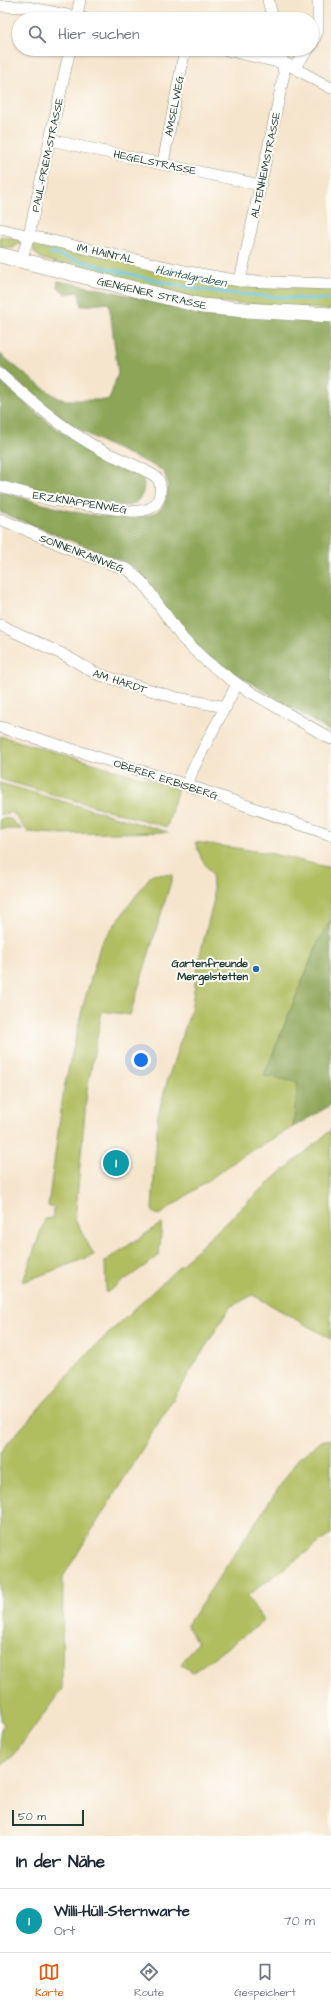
<!DOCTYPE html>
<html lang="de">
<meta charset="utf-8">
<style>
:root{--surface:#fff;--page:#f6f6f7;--text:#1f2937;--muted:#747a83;--line:#e0e1e3;--accent:#ea580c}
body{margin:0;font-family:"Architects Daughter",sans-serif;background:var(--page);color:var(--text)}
.scale{position:absolute;left:12px;bottom:10px;width:72px;box-sizing:border-box;padding-left:4px;border:2px solid #1f3d34;border-top:0;font-size:11px;line-height:14px;white-space:nowrap;color:#1f3d34;-webkit-text-stroke:3px #fdfcf7;paint-order:stroke}
.you{position:absolute;left:141px;top:1060px;width:14px;height:14px;margin:-10px;border:3px solid #fff;border-radius:50%;background:#1a73e8;box-shadow:0 0 0 6px #1a73e833}
.badge{display:grid;place-items:center;width:26px;height:26px;border-radius:50%;background:var(--accent);color:#fff;font-size:13px;font-weight:700}
.pin{position:absolute;translate:-50% -50%;border:2px solid #fff;box-shadow:0 1px 4px #0006}
.list{margin:0;padding:0;list-style:none}
h2{display:flex;justify-content:space-between;align-items:center;height:52px;margin:0;padding:0 16px;font-size:17px}
h2 small{font-size:13px;font-weight:400;color:var(--muted)}
.list li{display:grid;grid-template-columns:26px 1fr auto;gap:12px;align-items:center;box-sizing:border-box;height:64px;padding:0 16px;border-top:1px solid var(--line)}
.list b{display:block;font-size:15px;white-space:nowrap}
.list p{margin:0;font-size:13px;white-space:nowrap;color:var(--muted)}
.list em{font-size:13px;font-style:normal;color:var(--muted)}
.icon{flex:none;width:22px;height:22px;fill:none;stroke:currentColor;stroke-width:2;stroke-linecap:round;stroke-linejoin:round}
.map{position:relative;flex:none;width:331px;height:1836px;overflow:hidden}
.search{position:absolute;background:var(--surface);box-shadow:0 1px 3px #0004;left:12px;right:12px;top:12px;height:44px;display:flex;align-items:center;gap:10px;box-sizing:border-box;padding:0 14px;border-radius:22px;color:var(--muted);font-size:15px}
.sheet{height:116px;background:var(--surface)}
nav{display:flex;justify-content:space-around;align-items:center;box-sizing:border-box;height:56px;border-top:1px solid var(--line);background:var(--surface);font-size:11px;color:var(--muted)}
nav a{display:grid;justify-items:center;gap:2px}
nav .on{color:var(--accent)}
.map>svg:first-child{display:block}
.green{fill:#b0be61;stroke:#687e4a}
.forest{fill:#8ca557;stroke:#567146}
.lines{fill:none;stroke-linecap:round;stroke-linejoin:round}
.stream{stroke:#62c4e0;stroke-width:3}
.minor-casing{stroke:#8a9180;stroke-width:12}
.secondary-casing{stroke:#8a9180;stroke-width:16}
.minor{stroke:#fff;stroke-width:11}
.secondary{stroke:#fff;stroke-width:15}
.poi-dot{fill:#1f6fb2;stroke:#fdfcf7;stroke-width:1.5}
.labels{text-anchor:middle;stroke-width:4;stroke-linejoin:round;paint-order:stroke}
.street-label{font-size:11px;fill:#1f3d34;stroke:#fdfcf7}
.poi-label{font-size:11px;font-weight:bold;fill:#1f3d34;stroke:#fdfcf7;text-anchor:end}
.water-label{font-size:12px;font-style:italic;fill:#305f5f;stroke:#fdfcf7}
</style>
<div class="map">
<svg width="331" height="1836" viewBox="0 0 331 1836">
<rect width="100%" height="100%" fill="#fdfcf7"/>
<filter id="ink" filterUnits="userSpaceOnUse"><feTurbulence type="fractalNoise" baseFrequency=".025" numOctaves="2"/><feDisplacementMap in="SourceGraphic" scale="8" xChannelSelector="R" yChannelSelector="G"/><feConvolveMatrix kernelMatrix="1 2 1 2 8 2 1 2 1" color-interpolation-filters="sRGB"/></filter>
<filter id="wash" filterUnits="userSpaceOnUse"><feTurbulence type="fractalNoise" baseFrequency=".012" numOctaves="4" result="noise"/><feDisplacementMap in="SourceGraphic" scale="16" xChannelSelector="R" yChannelSelector="G"/><feGaussianBlur stdDeviation="0.9" result="paint"/><feColorMatrix in="noise" values="0 0 0 0 0 0 0 0 0 0 0 0 0 0 0 0 0 1.4 0 .05"/><feComposite in="paint" operator="in"/></filter>
<g filter="url(#wash)">
<rect width="100%" height="100%" fill="#f6e5cd"/>
<g class="green">
<path d="M 0,236 L 11,238 L 16,236 L 20,239 L 20,243 L 13,248 L 0,248 Z"/>
<path d="M 37,241 L 231,286 L 331,289 L 331,310 L 205,301 L 42,259 L 35,253 L 32,245 Z"/>
<path d="M 0,736 L 178,788 L 167,827 L 0,779 Z"/>
<path d="M 0,783 L 168,832 L 58,834 L 28,832 L 12,812 L 0,815 Z"/>
<path d="M 9,818 L 22,829 L 0,829 L 0,819 Z"/>
<path d="M 195,842 L 269,853 L 331,868 L 331,920 L 319,940 L 264,1075 L 298,1082 L 293,1127 L 241,1157 L 159,1215 L 154,1213 L 152,1210 L 158,1114 L 169,1075 L 191,1010 L 199,959 L 214,899 L 212,874 L 202,860 Z"/>
<path d="M 152,874 L 173,875 L 130,1015 L 102,1011 L 87,1090 L 75,1220 L 94,1255 L 23,1282 L 45,1219 L 52,1218 L 54,1208 L 48,1206 L 64,1088 L 83,1006 L 101,943 Z"/>
<path d="M 331,1130 L 331,1340 L 329,1338 L 253,1295 L 230,1307 L 63,1577 L 62,1689 L 14,1755 L 0,1766 L 0,1735 L 3,1723 L 0,1721 L 0,1452 L 88,1353 L 257,1193 Z"/>
<path d="M 162,1223 L 159,1256 L 106,1293 L 105,1261 Z"/>
<path d="M 331,1439 L 331,1534 L 247,1596 L 264,1621 L 192,1673 L 181,1664 L 197,1643 L 187,1625 L 298,1459 L 321,1441 Z"/>
</g>
<g class="forest">
<path d="M 58,281 L 100,289 L 180,307 L 331,318 L 331,732 L 207,656 L 184,635 L 137,570 L 127,563 L 0,512 L 0,491 C 27,500 156,542 166,499 C 168,489 169,479 162,470 C 140,458 115,450 93,437 C 58,419 29,392 0,366 L 0,354 L 40,386 L 57,397 L 64,400 L 109,400 L 118,373 L 109,303 L 81,306 L 79,292 L 65,294 L 57,286 Z"/>
<path d="M 0,381 C 27,405 53,429 85,447 C 98,455 112,461 126,468 C 130,470 136,472 139,474 C 150,484 141,503 129,506 C 86,501 41,497 0,481 Z"/>
<path d="M 331,920 L 331,1105 L 293,1127 L 298,1082 L 264,1076 L 319,940 Z"/>
</g>
<g class="lines">
<path class="stream" d="M 50,253 C 101,266 152,282 204,290 C 246,296 288,298 331,300"/>
</g>
</g>
<g filter="url(#ink)">
<g class="lines">
<defs>
<g id="minor">
<path d="M 268,0 L 273,19"/>
<path d="M 0,6 L 27,7 L 86,19"/>
<path d="M 76,19 L 80,0"/>
<path d="M 312,45 L 318,30 L 318,0"/>
<path d="M 222,49 L 287,64 L 331,88"/>
<path d="M 294,67 L 309,49"/>
<path d="M 50,140 L 260,185"/>
<path d="M 163,163 L 185,49"/>
<path d="M 0,229 L 189,272 L 240,281 L 331,284"/>
<path d="M 21,261 L 29,235 L 70,49"/>
<path d="M 240,281 L 284,74 L 281,49"/>
<path d="M 0,373 C 32,402 63,429 101,450 C 112,456 153,472 158,479 C 160,483 161,487 160,491 C 160,509 144,512 129,511 L 51,500 L 0,486"/>
<path d="M 0,519 L 75,551 L 129,570 L 144,584 L 183,639 L 206,661 L 237,684 L 331,739"/>
<path d="M 0,625 L 64,655 L 97,674 L 177,698 L 226,707"/>
<path d="M 0,727 L 187,785 L 331,835"/>
<path d="M 187,785 L 193,769 L 237,684"/>
</g>
<path id="secondary" d="M 0,255 L 202,306 L 246,310 L 331,315"/>
</defs>
<use href="#minor" class="minor-casing"/>
<use href="#secondary" class="secondary-casing"/>
<use href="#minor" class="minor"/>
<use href="#secondary" class="secondary"/>
</g>
</g>
<circle class="poi-dot" cx="256" cy="969" r="4"/>
<g class="labels">
<g class="street-label">
<text transform="translate(174 106) rotate(-79)" y="4">AMSELWEG</text>
<text transform="translate(47 155) rotate(-78)" y="4">PAUL-PRIEM-STRASSE</text>
<text transform="translate(155 162) rotate(12)" y="4">HEGELSTRASSE</text>
<text transform="translate(265 165) rotate(-78)" y="4">ALTENHEIMSTRASSE</text>
<text transform="translate(106 253) rotate(13)" y="4">IM HAINTAL</text>
<text transform="translate(152 293) rotate(13)" y="4">GIENGENER STRASSE</text>
<text transform="translate(80 502) rotate(9)" y="4">ERZKNAPPENWEG</text>
<text transform="translate(82 553) rotate(21)" y="4">SONNENRAINWEG</text>
<text transform="translate(120 681) rotate(18)" y="4">AM HARDT</text>
<text transform="translate(166 779) rotate(18)" y="4">OBERER ERBISBERG</text>
</g>
<g class="poi-label">
<text x="248" y="967">Gartenfreunde<tspan x="248" dy="13">Mergelstetten</tspan></text>
</g>
<g class="water-label">
<text transform="translate(191 276) rotate(11)" y="4">Haintalgraben</text>
</g>
</g>
</svg>
<div class="scale">50 m</div>
<div class="you"></div>
<div class="pin badge" style="left:116px;top:1163px;background:#0f9aa8">1</div>
<div class="search"><svg class="icon" aria-label="search" viewBox="0 0 24 24"><circle cx="10" cy="10" r="6"/><path d="M15 15l6 6"/></svg>Hier suchen</div>
</div>
<section class="sheet">
<h2>In der Nähe<small></small></h2>
<ul class="list">
<li><span class="badge" style="background:#0f9aa8">1</span><div><b>Willi-Hüll-Sternwarte</b><p>Ort</p></div><em>70 m</em></li>
</ul>
</section>
<nav>
<a class="on"><svg class="icon" aria-label="map" viewBox="0 0 24 24"><path d="M3 6l6-2 6 2 6-2v14l-6 2-6-2-6 2zM9 4v14M15 6v14"/></svg>Karte</a>
<a><svg class="icon" aria-label="directions" viewBox="0 0 24 24"><path d="M12 3l9 9-9 9-9-9zM9 14v-3h6M13 9l2 2-2 2"/></svg>Route</a>
<a><svg class="icon" aria-label="saved" viewBox="0 0 24 24"><path d="M7 4h10v16l-5-4-5 4z"/></svg>Gespeichert</a>
</nav>
